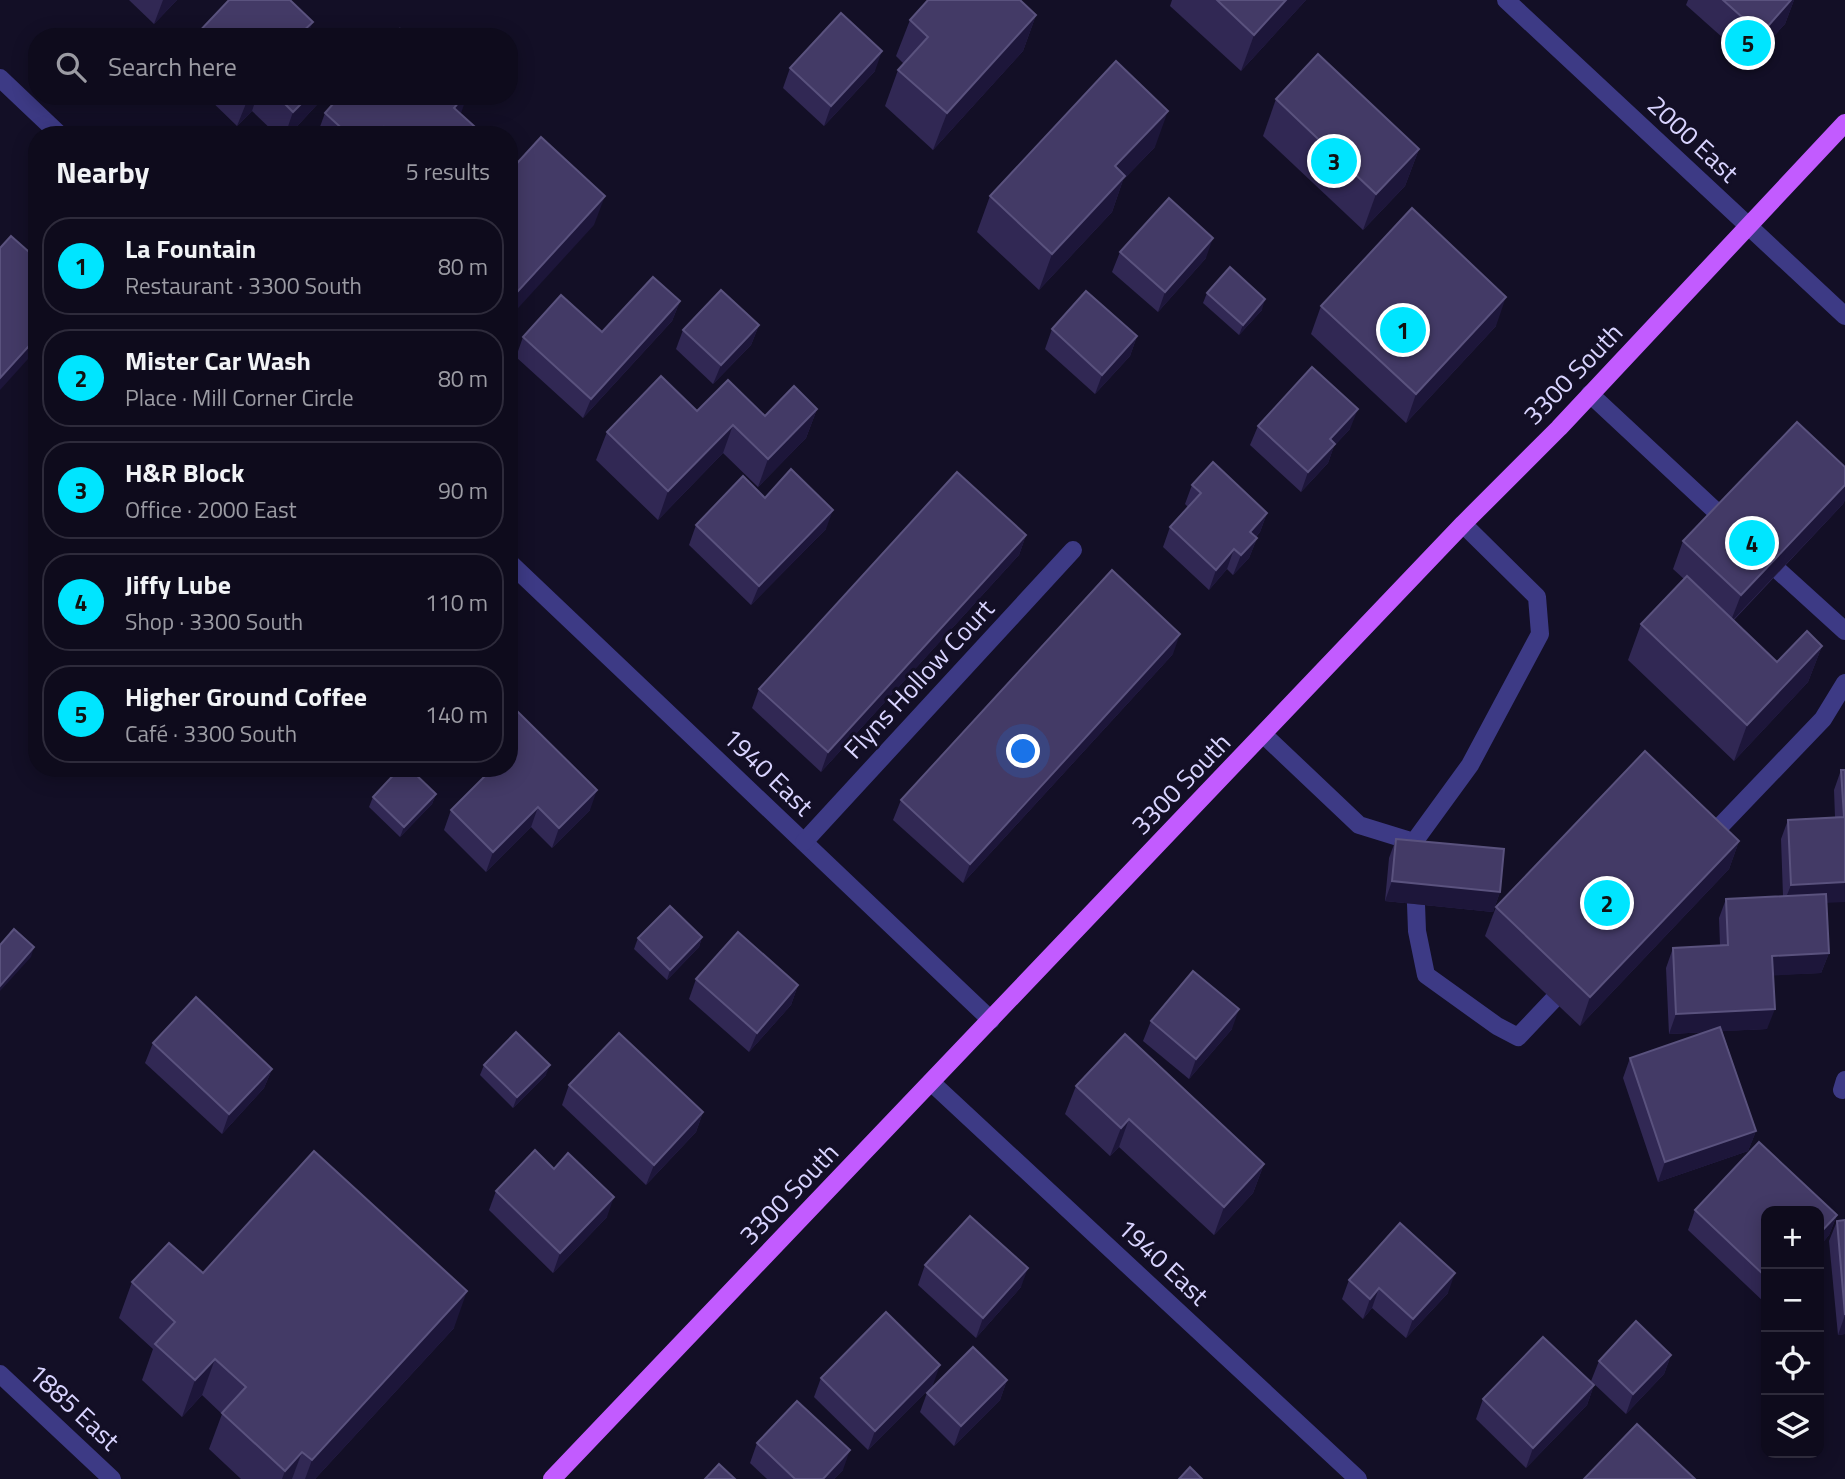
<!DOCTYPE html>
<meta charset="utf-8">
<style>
:root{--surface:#0e0b1c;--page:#171425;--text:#f1f3f6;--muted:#9b9ba3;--line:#2e2b3b;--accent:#00e5ff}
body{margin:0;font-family:"Titillium Web",sans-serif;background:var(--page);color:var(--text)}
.controls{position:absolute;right:21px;bottom:21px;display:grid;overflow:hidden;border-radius:14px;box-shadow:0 4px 18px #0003}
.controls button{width:63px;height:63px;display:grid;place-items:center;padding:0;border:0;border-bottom:2px solid var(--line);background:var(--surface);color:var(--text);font:35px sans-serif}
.you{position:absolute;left:1024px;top:752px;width:24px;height:24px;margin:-18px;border:5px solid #fff;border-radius:50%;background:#1a73e8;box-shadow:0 0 0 10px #1a73e833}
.badge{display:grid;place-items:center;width:46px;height:46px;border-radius:50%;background:var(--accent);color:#111;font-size:23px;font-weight:700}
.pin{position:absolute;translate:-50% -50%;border:4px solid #fff;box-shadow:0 2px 7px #0006}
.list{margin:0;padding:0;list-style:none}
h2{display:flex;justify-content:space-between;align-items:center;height:91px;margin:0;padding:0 28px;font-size:30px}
h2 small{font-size:23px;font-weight:400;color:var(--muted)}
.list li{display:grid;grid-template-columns:46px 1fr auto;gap:21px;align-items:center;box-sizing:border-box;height:98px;margin:0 14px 14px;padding:0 14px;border:2px solid var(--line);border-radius:28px}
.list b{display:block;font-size:26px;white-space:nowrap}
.list p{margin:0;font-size:23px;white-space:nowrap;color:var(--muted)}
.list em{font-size:23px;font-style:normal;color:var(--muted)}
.icon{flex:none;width:38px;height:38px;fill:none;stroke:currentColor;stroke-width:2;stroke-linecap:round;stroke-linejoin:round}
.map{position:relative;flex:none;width:1845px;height:1479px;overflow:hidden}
.search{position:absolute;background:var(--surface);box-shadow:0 4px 18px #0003;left:28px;top:28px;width:490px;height:77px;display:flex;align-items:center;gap:18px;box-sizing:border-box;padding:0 24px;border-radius:28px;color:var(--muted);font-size:26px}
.panel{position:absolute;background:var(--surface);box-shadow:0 4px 18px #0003;left:28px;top:126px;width:490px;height:651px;border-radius:28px}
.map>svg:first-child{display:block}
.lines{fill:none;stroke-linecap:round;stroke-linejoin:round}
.service{stroke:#3d3a85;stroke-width:18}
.minor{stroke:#3d3a85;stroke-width:18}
.tertiary{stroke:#3d3a85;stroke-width:18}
.primary{stroke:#c25bff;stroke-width:18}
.wall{fill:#312854}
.shaded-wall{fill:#1d163a}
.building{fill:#433a66;stroke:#5a527e;stroke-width:2}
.labels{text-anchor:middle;stroke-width:6;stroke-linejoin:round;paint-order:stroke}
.street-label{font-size:26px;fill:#d9d4ff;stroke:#130f26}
</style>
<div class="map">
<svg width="1845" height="1479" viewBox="0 0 1845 1479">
<rect width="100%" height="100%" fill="#130f26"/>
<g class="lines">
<g class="service">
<path d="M 1590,394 L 1722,517"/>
<path d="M 1780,572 L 1845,631"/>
<path d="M 1264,735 L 1359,825 L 1414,842"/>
<path d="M 1707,840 L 1823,719 L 1845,683"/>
<path d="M 1415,861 L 1414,842 L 1470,765 L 1540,634 L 1537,597 L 1463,524"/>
<path d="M 1416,904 L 1417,931 L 1426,975 L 1497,1026 L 1518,1037 L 1553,1000"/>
</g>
<g class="minor">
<path d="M 0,78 L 60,135"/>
<path d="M 509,562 L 991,1020"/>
<path d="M 804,842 L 1073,550"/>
<path d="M 932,1083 L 1358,1479"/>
<path d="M 1842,1090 L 1845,1080"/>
<path d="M 0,1374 L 112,1479"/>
</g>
<path class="tertiary" d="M 1506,0 L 1845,316"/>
<path class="primary" d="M 552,1479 L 1463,524 L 1559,428 L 1845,123"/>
</g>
<g class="wall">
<path d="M 129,0 L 177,0 L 154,24 Z"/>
<path d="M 1172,0 L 1306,0 L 1241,71 L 1170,6 Z"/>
<path d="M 1688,0 L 1794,0 L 1785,24 L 1750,62 L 1686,5 Z"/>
<path d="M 1036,15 L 1023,51 L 933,150 L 885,106 L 898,70 L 904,64 L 896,56 L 910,20 Z"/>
<path d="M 790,68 L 875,71 L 824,126 L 783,88 Z"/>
<path d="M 206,96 L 325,96 L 289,135 L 277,135 L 252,111 L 237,126 Z"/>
<path d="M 1276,99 L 1419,149 L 1405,186 L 1363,230 L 1263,136 Z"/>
<path d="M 325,113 L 484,135 L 317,135 Z"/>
<path d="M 1155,147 L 1123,180 L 1112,212 L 1039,290 L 977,232 L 990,196 Z"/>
<path d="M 1120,252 L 1206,258 L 1158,312 L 1112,272 Z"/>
<path d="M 1207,293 L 1262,310 L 1239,335 L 1203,303 Z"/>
<path d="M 680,301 L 672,321 L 583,418 L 516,357 L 523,337 L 602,332 Z"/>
<path d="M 1321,306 L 1496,326 L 1406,423 L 1311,334 Z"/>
<path d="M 759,325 L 751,345 L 713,384 L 676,349 L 683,330 Z"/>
<path d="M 1052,329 L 1137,336 L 1130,356 L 1095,394 L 1045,349 Z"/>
<path d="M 817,409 L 806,438 L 758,487 L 723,453 L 658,520 L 596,460 L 607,432 L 697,411 L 765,416 Z"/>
<path d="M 1258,426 L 1350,429 L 1334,446 L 1328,463 L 1301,492 L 1250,445 Z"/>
<path d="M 1845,467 L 1845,500 L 1843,504 L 1734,620 L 1777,662 L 1822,646 L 1808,682 L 1734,761 L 1628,660 L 1641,624 L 1684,579 L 1673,569 L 1683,541 Z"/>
<path d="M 1192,485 L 1267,513 L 1260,532 L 1256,537 L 1257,538 L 1249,558 L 1233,575 L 1227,569 L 1209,590 L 1163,547 L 1170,527 L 1188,507 L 1185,504 Z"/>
<path d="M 765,498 L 826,529 L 751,605 L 689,545 L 696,525 Z"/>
<path d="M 1026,535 L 1019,555 L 821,772 L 752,708 L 759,689 Z"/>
<path d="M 1173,654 L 963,883 L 893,820 L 901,800 Z"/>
<path d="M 476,768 L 509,768 L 590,810 L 552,848 L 531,827 L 486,872 L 444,830 L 451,810 L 485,777 Z"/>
<path d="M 1841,770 L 1845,770 L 1845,902 L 1826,902 L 1829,953 L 1821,973 L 1773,975 L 1767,1029 L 1722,1031 L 1756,1131 L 1748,1151 L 1658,1182 L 1623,1078 L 1630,1058 L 1708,1032 L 1669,1034 L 1666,968 L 1673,948 L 1720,945 L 1719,918 L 1726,899 L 1783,896 L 1781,839 L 1788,820 L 1835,817 L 1834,790 Z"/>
<path d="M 436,794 L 432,804 L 400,837 L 369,807 L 373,797 Z"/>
<path d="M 1396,839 L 1500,892 L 1493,912 L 1385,901 L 1389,858 Z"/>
<path d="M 1739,841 L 1729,869 L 1580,1026 L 1485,936 L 1496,907 Z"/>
<path d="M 702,937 L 699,947 L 667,980 L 634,949 L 638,938 Z"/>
<path d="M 696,979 L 798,985 L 791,1005 L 749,1052 L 689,999 Z"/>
<path d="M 1151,1021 L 1232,1029 L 1189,1079 L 1143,1041 Z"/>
<path d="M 153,1043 L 272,1069 L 264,1088 L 222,1134 L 145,1063 Z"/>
<path d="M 484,1065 L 546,1075 L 513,1108 L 480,1075 Z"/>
<path d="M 569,1085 L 703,1112 L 696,1132 L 646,1185 L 562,1105 Z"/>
<path d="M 1076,1086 L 1264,1164 L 1253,1193 L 1214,1235 L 1119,1147 L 1110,1156 L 1065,1114 Z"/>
<path d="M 1759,1142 L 1837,1215 L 1829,1235 L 1819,1247 L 1819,1211 L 1766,1211 L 1766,1302 L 1765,1303 L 1688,1230 L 1695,1210 Z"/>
<path d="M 496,1191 L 607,1217 L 553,1273 L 489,1210 Z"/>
<path d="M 1845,1220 L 1845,1334 L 1838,1335 L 1829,1241 L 1837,1221 Z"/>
<path d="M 925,1265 L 1021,1287 L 976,1338 L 918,1285 Z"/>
<path d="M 203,1273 L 454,1328 L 315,1479 L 241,1479 L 209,1449 L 222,1414 L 202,1395 L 182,1417 L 142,1380 L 153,1349 L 119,1318 L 132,1282 Z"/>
<path d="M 1349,1280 L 1448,1293 L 1406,1338 L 1372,1308 L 1363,1319 L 1342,1299 Z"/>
<path d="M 1671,1355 L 1664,1374 L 1626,1414 L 1591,1381 L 1599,1361 Z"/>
<path d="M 821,1378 L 933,1385 L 868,1450 L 814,1397 Z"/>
<path d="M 1007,1380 L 1000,1400 L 954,1446 L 920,1412 L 927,1393 Z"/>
<path d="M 1594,1385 L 1587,1405 L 1526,1468 L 1476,1419 L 1483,1399 Z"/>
<path d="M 757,1443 L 843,1470 L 834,1479 L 767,1479 L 750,1463 Z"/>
</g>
<g class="shaded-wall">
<path d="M 163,0 L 177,0 L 154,24 Z"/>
<path d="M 1286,0 L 1306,0 L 1241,71 L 1254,35 Z"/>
<path d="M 1791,0 L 1794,0 L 1785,24 L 1750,62 L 1761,34 Z"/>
<path d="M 1036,15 L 1023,51 L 933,150 L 947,113 Z"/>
<path d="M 313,22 L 307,37 L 299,37 L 300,34 Z"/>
<path d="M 882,51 L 875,71 L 824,126 L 831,106 Z"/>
<path d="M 249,96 L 257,96 L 252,111 L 237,126 Z"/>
<path d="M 309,96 L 325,96 L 289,135 L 285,135 L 293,112 Z"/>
<path d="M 464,96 L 467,96 L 459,119 L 454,108 Z"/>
<path d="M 1168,111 L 1155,147 L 1123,180 L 1112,212 L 1039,290 L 1052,254 L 1115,166 Z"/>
<path d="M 1419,149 L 1405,186 L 1363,230 L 1376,194 Z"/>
<path d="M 605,196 L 594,225 L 509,318 L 509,301 Z"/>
<path d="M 1213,238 L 1206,258 L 1158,312 L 1165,292 Z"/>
<path d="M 1506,297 L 1496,326 L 1406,423 L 1416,394 Z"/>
<path d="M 1265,299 L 1262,310 L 1239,335 L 1243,325 Z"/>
<path d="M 680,301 L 672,321 L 583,418 L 591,399 Z"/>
<path d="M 759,325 L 751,345 L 713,384 L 721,365 Z"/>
<path d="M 1137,336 L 1130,356 L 1095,394 L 1102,375 Z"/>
<path d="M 37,337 L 37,349 L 0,390 L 0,378 Z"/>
<path d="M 817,409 L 806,438 L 758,487 L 768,459 Z"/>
<path d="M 1358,409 L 1350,429 L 1334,446 L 1328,463 L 1301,492 L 1308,472 L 1330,439 Z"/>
<path d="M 733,425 L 723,453 L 658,520 L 668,491 Z"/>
<path d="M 1845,485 L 1845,500 L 1843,504 L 1730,623 L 1741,595 Z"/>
<path d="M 833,510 L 826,529 L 751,605 L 759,586 Z"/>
<path d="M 1267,513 L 1260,532 L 1242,551 L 1250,532 Z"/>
<path d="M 1026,535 L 1019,555 L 821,772 L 828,752 Z"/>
<path d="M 1257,538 L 1249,558 L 1233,575 L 1241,555 Z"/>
<path d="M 1234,549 L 1227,569 L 1209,590 L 1216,570 Z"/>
<path d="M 1180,634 L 1173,654 L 963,883 L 970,864 Z"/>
<path d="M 1822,646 L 1808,682 L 1734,761 L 1747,725 Z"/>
<path d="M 597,790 L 590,810 L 552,848 L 559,828 Z"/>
<path d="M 436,794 L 432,804 L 400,837 L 404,827 Z"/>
<path d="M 538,807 L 531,827 L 486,872 L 493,852 Z"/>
<path d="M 1739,841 L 1729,869 L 1580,1026 L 1590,997 Z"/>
<path d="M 1392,881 L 1500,892 L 1493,912 L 1385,901 Z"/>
<path d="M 1845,882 L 1845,902 L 1783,905 L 1791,885 Z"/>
<path d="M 702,937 L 699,947 L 667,980 L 670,970 Z"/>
<path d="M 34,947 L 31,957 L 0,991 L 0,986 Z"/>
<path d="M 1829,953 L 1821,973 L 1765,976 L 1772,956 Z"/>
<path d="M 798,985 L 791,1005 L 749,1052 L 757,1033 Z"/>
<path d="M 1239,1009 L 1232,1029 L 1189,1079 L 1196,1059 Z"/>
<path d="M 1775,1009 L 1767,1029 L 1669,1034 L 1676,1014 Z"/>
<path d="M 550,1065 L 546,1075 L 513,1108 L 517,1097 Z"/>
<path d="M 272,1069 L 264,1088 L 222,1134 L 229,1114 Z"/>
<path d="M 703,1112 L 696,1132 L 646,1185 L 654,1165 Z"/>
<path d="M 1129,1119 L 1119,1147 L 1110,1156 L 1121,1128 Z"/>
<path d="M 1756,1131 L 1748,1151 L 1658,1182 L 1665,1162 Z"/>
<path d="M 1264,1164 L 1253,1193 L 1214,1235 L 1224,1207 Z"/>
<path d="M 614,1197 L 607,1217 L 553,1273 L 560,1253 Z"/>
<path d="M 1837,1215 L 1829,1235 L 1819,1247 L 1819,1234 Z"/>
<path d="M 1028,1268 L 1021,1287 L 976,1338 L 983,1318 Z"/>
<path d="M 1455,1273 L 1448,1293 L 1406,1338 L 1413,1319 Z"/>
<path d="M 1379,1288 L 1372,1308 L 1363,1319 L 1370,1299 Z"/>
<path d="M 467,1291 L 454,1328 L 315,1479 L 305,1479 L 312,1460 Z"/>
<path d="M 1845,1315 L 1845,1334 L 1838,1335 Z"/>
<path d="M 1671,1355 L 1664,1374 L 1626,1414 L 1633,1394 Z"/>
<path d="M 215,1359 L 202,1395 L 182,1417 L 195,1380 Z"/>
<path d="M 940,1365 L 933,1385 L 868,1450 L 875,1431 Z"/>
<path d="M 1007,1380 L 1000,1400 L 954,1446 L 961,1426 Z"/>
<path d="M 1594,1385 L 1587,1405 L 1526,1468 L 1533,1448 Z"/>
<path d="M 850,1450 L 843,1470 L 834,1479 L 823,1479 Z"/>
<path d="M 302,1452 L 292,1479 L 282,1479 L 285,1471 Z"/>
</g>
<g class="building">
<path d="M 229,0 L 290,0 L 313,22 L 300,34 L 303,37 L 194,37 Z"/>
<path d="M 928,0 L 1020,0 L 1036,15 L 947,113 L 898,70 L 928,37 L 910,20 Z"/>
<path d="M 1217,0 L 1286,0 L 1254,35 Z"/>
<path d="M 1723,0 L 1791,0 L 1761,34 Z"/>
<path d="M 841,13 L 882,51 L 831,106 L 790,68 Z"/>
<path d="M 400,29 L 409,37 L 393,37 Z"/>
<path d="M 1318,54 L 1419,149 L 1376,194 L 1276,99 Z"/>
<path d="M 1116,61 L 1168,111 L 1115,166 L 1125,176 L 1052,254 L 990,196 Z"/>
<path d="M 277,96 L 309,96 L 293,112 Z"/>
<path d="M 340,96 L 464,96 L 454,108 L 484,135 L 392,135 L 384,127 L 377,135 L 349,135 L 325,113 Z"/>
<path d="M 541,137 L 605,196 L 509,301 L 509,172 Z"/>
<path d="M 1169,198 L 1213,238 L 1165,292 L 1120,252 Z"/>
<path d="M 1412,208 L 1506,297 L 1416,394 L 1321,306 Z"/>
<path d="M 11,236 L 37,259 L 37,337 L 0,378 L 0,248 Z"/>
<path d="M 1230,267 L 1265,299 L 1243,325 L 1207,293 Z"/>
<path d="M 653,277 L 680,301 L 591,399 L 523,337 L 561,295 L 602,332 Z"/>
<path d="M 721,290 L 759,325 L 721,365 L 683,330 Z"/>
<path d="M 1086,291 L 1137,336 L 1102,375 L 1052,329 Z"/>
<path d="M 1312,367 L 1358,409 L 1330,439 L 1335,444 L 1308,472 L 1258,426 Z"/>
<path d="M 661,376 L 697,411 L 728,380 L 765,416 L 794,386 L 817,409 L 768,459 L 733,425 L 668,491 L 607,432 Z"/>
<path d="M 1797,422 L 1845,467 L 1845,485 L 1741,595 L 1683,541 Z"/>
<path d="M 1213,462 L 1267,513 L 1250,532 L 1257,538 L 1241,555 L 1234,549 L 1216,570 L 1170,527 L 1201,493 L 1192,485 Z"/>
<path d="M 791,469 L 833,510 L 759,586 L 696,525 L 743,476 L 765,498 Z"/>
<path d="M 957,472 L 1026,535 L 828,752 L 759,689 Z"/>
<path d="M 1112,570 L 1180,634 L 970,864 L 901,800 Z"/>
<path d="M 1687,576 L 1777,662 L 1807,631 L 1822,646 L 1747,725 L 1641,624 Z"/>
<path d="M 516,710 L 597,790 L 559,828 L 538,807 L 493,852 L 451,810 L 493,768 L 509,768 L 509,717 Z"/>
<path d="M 1645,751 L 1739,841 L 1590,997 L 1496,907 Z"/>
<path d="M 400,768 L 409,768 L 436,794 L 404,827 L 373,797 Z"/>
<path d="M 1841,770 L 1845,770 L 1845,882 L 1791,885 L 1788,820 L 1844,817 Z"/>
<path d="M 1396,839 L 1504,849 L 1500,892 L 1392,881 Z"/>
<path d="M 1826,894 L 1829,953 L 1772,956 L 1775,1009 L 1676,1014 L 1673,948 L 1728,945 L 1726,899 Z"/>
<path d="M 670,906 L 702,937 L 670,970 L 638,938 Z"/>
<path d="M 14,929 L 34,947 L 0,986 L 0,945 Z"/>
<path d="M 738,932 L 798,985 L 757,1033 L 696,979 Z"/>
<path d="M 1193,971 L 1239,1009 L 1196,1059 L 1151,1021 Z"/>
<path d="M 196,997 L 272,1069 L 229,1114 L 153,1043 Z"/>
<path d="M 1720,1027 L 1756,1131 L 1665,1162 L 1630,1058 Z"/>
<path d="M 516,1032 L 550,1065 L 517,1097 L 484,1065 Z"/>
<path d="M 619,1033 L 703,1112 L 654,1165 L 569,1085 Z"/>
<path d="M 1125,1034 L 1264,1164 L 1224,1207 L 1129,1119 L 1121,1128 L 1076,1086 Z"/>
<path d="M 1759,1142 L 1837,1215 L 1819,1234 L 1819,1211 L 1766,1211 L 1766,1277 L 1695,1210 Z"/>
<path d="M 535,1150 L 554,1169 L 568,1153 L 614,1197 L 560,1253 L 496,1191 Z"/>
<path d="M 314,1151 L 467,1291 L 312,1460 L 302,1452 L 285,1471 L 222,1413 L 246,1387 L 215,1359 L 195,1380 L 155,1344 L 175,1322 L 132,1282 L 169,1243 L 203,1273 Z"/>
<path d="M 970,1216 L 1028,1268 L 983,1318 L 925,1265 Z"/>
<path d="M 1845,1220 L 1845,1315 L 1837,1221 Z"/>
<path d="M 1400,1223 L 1455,1273 L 1413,1319 L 1379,1288 L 1370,1299 L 1349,1280 Z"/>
<path d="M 886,1312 L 940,1365 L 875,1431 L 821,1378 Z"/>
<path d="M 1636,1321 L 1671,1355 L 1633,1394 L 1599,1361 Z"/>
<path d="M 1543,1337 L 1594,1385 L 1533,1448 L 1483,1399 Z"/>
<path d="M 973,1347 L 1007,1380 L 961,1426 L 927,1393 Z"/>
<path d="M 797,1401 L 850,1450 L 823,1479 L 795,1479 L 757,1443 Z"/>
<path d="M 1637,1424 L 1695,1479 L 1584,1479 Z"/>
<path d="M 719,1464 L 735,1479 L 705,1479 Z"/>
<path d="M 1190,1467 L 1202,1479 L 1179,1479 Z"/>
</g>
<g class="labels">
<g class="street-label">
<text transform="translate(1693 139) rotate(43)" y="9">2000 East</text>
<text transform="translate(1573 374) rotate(-46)" y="9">3300 South</text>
<text transform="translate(919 679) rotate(-47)" y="9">Flyns Hollow Court</text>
<text transform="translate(768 772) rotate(44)" y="9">1940 East</text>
<text transform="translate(1181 784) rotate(-46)" y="9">3300 South</text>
<text transform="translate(789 1194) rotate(-46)" y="9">3300 South</text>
<text transform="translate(1163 1262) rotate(43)" y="9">1940 East</text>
<text transform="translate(74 1407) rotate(43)" y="9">1885 East</text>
</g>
</g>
</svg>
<div class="controls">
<button>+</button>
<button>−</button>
<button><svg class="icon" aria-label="locate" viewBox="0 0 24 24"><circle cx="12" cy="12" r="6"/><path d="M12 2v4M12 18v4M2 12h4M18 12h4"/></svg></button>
<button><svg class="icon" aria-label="layers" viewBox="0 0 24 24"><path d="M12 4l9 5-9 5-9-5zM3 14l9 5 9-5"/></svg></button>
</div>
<div class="you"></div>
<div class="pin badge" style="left:1403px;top:330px">1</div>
<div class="pin badge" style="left:1607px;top:903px">2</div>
<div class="pin badge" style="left:1334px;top:161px">3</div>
<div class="pin badge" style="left:1752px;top:543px">4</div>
<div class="pin badge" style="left:1748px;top:43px">5</div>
<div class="search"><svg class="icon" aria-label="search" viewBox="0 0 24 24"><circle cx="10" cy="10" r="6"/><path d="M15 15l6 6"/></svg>Search here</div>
<section class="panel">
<h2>Nearby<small>5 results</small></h2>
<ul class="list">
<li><span class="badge">1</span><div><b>La Fountain</b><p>Restaurant · 3300 South</p></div><em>80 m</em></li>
<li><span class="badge">2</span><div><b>Mister Car Wash</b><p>Place · Mill Corner Circle</p></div><em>80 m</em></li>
<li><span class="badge">3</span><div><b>H&amp;R Block</b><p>Office · 2000 East</p></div><em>90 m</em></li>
<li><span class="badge">4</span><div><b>Jiffy Lube</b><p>Shop · 3300 South</p></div><em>110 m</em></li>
<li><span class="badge">5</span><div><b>Higher Ground Coffee</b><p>Café · 3300 South</p></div><em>140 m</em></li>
</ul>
</section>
</div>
